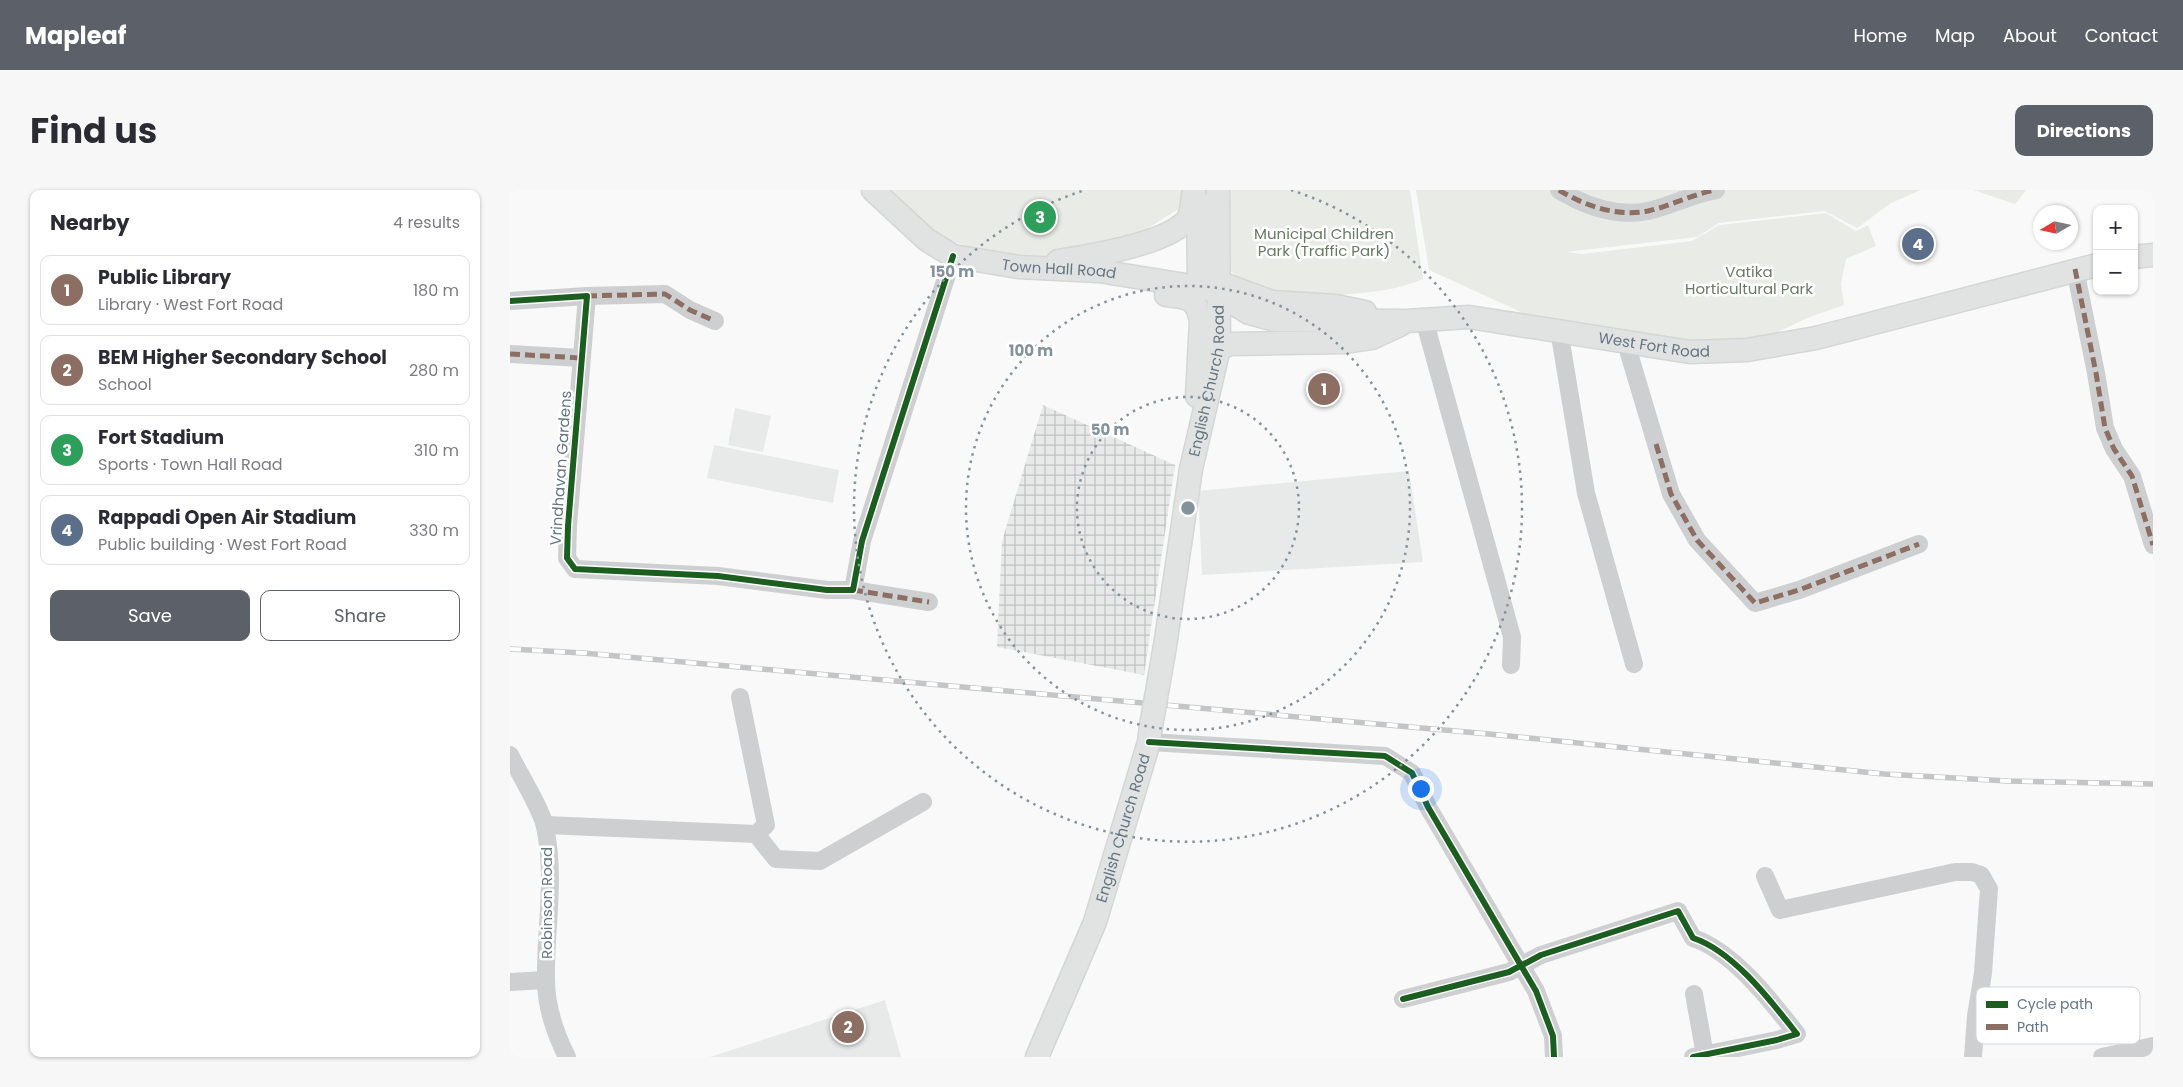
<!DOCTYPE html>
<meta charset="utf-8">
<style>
:root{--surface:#fff;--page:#f7f7f7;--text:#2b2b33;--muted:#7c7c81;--line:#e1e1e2;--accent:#5c6169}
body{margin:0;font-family:Poppins,sans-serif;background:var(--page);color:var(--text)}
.controls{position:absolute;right:15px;top:15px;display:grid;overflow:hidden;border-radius:10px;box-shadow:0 1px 4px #0004}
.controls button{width:45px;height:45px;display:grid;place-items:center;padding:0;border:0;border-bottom:1px solid var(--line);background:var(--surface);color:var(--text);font:25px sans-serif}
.compass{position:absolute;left:1523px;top:15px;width:45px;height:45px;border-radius:50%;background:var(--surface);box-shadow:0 1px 4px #0004;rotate:261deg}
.you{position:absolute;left:910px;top:598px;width:18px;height:18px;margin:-12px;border:4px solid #fff;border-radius:50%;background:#1a73e8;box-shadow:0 0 0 8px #1a73e833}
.badge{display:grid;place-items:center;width:32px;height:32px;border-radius:50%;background:var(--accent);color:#fff;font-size:16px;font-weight:700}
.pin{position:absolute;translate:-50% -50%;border:2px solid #fff;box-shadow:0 1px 5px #0006}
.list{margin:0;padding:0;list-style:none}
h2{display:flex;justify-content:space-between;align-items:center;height:65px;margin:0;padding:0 20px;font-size:21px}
h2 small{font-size:16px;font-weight:400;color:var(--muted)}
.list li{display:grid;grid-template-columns:32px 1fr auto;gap:15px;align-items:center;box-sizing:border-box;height:70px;margin:0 10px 10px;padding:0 10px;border:1px solid var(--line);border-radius:10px}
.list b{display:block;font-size:19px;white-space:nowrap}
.list p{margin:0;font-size:16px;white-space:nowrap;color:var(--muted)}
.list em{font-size:16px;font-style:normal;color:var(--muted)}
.actions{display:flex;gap:10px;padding:15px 20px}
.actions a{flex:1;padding:11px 0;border:1px solid var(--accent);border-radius:10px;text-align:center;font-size:18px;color:var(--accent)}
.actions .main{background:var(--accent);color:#fff}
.map{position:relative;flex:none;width:1643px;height:867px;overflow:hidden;border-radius:10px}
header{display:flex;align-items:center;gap:30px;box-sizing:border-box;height:70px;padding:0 25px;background:var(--accent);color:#fff}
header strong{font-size:24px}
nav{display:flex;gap:28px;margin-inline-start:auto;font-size:18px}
.intro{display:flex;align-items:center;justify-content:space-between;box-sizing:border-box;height:120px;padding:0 30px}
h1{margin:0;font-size:35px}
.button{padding:12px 22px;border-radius:10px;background:var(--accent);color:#fff;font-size:18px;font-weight:700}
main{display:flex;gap:30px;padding:0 30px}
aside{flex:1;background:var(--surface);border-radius:10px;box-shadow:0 1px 4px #0004}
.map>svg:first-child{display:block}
.built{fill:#e8e9e9}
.industrial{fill:url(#industrial-grid)}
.park{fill:#e8ebe6}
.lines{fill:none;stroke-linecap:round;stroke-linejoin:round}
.major-casing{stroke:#d5d6d7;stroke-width:25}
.minor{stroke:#cecfd0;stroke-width:18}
.major{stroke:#e1e2e2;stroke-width:22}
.rail-casing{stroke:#c3c5c6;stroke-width:5.5}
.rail{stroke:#fff;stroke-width:4;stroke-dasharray:11;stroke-linecap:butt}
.major-bridge-casing{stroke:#d5d6d7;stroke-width:25;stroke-linecap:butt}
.major-bridge{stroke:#e1e2e2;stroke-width:22}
.quiet{stroke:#8d6e63;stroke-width:5;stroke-dasharray:10 5;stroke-linecap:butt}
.cycleway-casing{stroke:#fff;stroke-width:9}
.cycleway{stroke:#1b5e20;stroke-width:6}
.ring{fill:none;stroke:#84929c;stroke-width:2.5;stroke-dasharray:2.5 5}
.labels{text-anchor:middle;stroke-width:5;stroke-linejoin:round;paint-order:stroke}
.park-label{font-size:15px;fill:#687a64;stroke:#fff}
.street-label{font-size:15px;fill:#657683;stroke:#fff}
.key{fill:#fff;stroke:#d1d6da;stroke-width:1}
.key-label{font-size:14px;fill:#657683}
.centre{fill:#84929c;stroke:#fff;stroke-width:2.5}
.ring-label{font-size:15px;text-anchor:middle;font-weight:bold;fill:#84929c;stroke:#fff;stroke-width:5;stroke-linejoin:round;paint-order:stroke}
</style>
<header>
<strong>Mapleaf</strong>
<nav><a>Home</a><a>Map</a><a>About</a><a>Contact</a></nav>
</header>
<div class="intro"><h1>Find us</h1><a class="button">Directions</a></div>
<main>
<aside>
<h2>Nearby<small>4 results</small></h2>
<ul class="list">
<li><span class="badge" style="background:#8d6e63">1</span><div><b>Public Library</b><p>Library · West Fort Road</p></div><em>180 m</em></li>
<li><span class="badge" style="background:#8d6e63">2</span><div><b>BEM Higher Secondary School</b><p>School</p></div><em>280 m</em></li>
<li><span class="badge" style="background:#2e9e5b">3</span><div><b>Fort Stadium</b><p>Sports · Town Hall Road</p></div><em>310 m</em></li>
<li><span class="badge" style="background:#5c6f8a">4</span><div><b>Rappadi Open Air Stadium</b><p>Public building · West Fort Road</p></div><em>330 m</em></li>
</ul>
<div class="actions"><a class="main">Save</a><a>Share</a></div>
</aside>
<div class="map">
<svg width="1643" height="867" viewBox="0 0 1643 867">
<defs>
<pattern id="industrial-grid" width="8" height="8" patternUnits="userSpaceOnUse" patternTransform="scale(1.25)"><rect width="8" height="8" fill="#e8e9e9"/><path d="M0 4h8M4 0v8" fill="none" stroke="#c0c1c2"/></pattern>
</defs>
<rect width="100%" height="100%" fill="#f9f9f9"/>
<g class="built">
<path d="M 225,218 L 261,226 L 253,262 L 218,255 Z"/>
<path d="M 204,255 L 329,280 L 323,313 L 197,288 Z"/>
<path d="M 899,281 L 913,372 L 692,385 L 688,301 Z"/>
<path d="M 375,810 L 391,867 L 200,867 Z"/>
</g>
<path class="industrial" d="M 533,215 L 665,275 L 634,485 L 487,457 L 492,351 Z"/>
<g class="park">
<path d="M 376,0 L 677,0 L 678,13 L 632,42 L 591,55 L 534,68 L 492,67 L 425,46 Z"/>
<path d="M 706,0 L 900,0 L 913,89 C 903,93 891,97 880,99 C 837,107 729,116 710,65 C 706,55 707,13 706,0 Z"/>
<path d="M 906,0 L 1411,0 L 1381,13 L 1347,38 L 1315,21 L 1209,33 L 1187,47 L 1056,62 L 1072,64 L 1182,51 L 1209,35 L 1316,23 L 1346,41 L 1358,35 L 1366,56 L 1336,69 L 1331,93 L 1334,115 L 1297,128 L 1249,151 L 1178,158 L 1024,128 L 919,80 Z"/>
<path d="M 1463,0 L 1516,0 L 1505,14 Z"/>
</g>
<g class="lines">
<defs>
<g id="major">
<path id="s1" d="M 363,0 L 417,50 L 443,66 L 508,77 L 589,81 L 700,99 L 739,123 L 765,130 L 897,131 L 959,127 L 1180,162 L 1237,160 L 1306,148 L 1587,75"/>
<path d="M 688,11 L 689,97"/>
<path d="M 1624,67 L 1643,65"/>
<path d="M 548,71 C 580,66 657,54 677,30 C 682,24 682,8 684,0"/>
<path d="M 708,92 L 762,112 L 826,116 L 855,122"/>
<path d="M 656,105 C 677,107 686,107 691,131 L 687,206"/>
<path d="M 709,158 L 721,154 L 835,152 L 862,148 L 890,135"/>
<path id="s2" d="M 655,456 L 681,279 L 709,158 L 708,0"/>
<path id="s3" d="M 527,867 L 585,732 L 639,552 L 641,536"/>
</g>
</defs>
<use href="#major" class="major-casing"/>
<g class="minor">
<path d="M 1049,0 C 1075,16 1107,27 1138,21 C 1161,16 1182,4 1206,0"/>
<path d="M 1565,79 L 1586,183 L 1595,238 L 1604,259 L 1622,286 L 1643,355"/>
<path d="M 77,106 L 155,104 L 180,120 L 205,131"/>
<path d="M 0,111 L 77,106 L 58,336 L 57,368 L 65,379 L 208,386 L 317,400 L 343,400 L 352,351 L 443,66"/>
<path d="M 914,129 L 1002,447 L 1001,475"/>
<path d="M 1049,140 L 1076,303 L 1124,474"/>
<path d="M 1115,150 L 1161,304 L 1187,350 L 1245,413 L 1289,400 L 1409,354"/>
<path d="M 0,164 L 71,168"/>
<path d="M 343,400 L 419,412"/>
<path d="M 230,507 L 256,635 L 246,644"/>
<path d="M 639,552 L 875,566 L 902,583 L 918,617 L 1026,801 L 1043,846 L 1044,867"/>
<path d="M 0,565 C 9,583 32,620 35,637 C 46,689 35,739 36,790 C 36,817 45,843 57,867"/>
<path d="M 35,635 L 246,644 L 266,669 L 310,671 L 413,612"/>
<path d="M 1255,686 L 1270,720 L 1445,682 L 1462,682 L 1471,685 L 1479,699 L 1473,783 L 1466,826 L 1463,867"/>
<path d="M 0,792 L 36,790"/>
<path d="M 1184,804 L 1195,865"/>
<path d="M 893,809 L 999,782 L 1031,765 L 1168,721 L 1183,748 C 1223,761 1261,811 1287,844 L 1267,850 L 1183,867"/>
<path d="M 1592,867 L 1643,856"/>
</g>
<use href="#major" class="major"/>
<defs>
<path id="rail" d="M 0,459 L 73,463 L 979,544 L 1374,584 L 1498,591 L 1643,594"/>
</defs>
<use href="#rail" class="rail-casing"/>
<use href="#rail" class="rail"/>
<defs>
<path id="major-bridge" d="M 641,536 L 655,456"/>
</defs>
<use href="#major-bridge" class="major-bridge-casing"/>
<use href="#major-bridge" class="major-bridge"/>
<g class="quiet">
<path d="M 1049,0 C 1075,16 1107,27 1138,21 C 1161,16 1182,4 1206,0"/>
<path d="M 1565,79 L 1586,183 L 1595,238 L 1604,259 L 1622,286 L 1643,355"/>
<path d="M 77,106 L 155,104 L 180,120 L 205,131"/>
<path d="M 0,164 L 71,168"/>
<path d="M 1146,254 L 1161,304 L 1187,350 L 1245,413 L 1289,400 L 1409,354"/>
<path d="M 343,400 L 419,412"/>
</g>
<defs>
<g id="cycleway">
<path d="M 0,111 L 77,106 L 58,336 L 57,368 L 65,379 L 208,386 L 317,400 L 343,400 L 352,351 L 443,66"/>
<path d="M 639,552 L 875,566 L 902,583 L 918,617 L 1026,801 L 1043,846 L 1044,867"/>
<path d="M 893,809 L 999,782 L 1031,765 L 1168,721 L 1183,748 C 1223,761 1261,811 1287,844 L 1267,850 L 1183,867"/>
</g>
</defs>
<use href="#cycleway" class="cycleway-casing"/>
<use href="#cycleway" class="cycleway"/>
</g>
<g class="ring">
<circle cx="678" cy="318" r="111"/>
<circle cx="678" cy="318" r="222"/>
<path d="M781 0A334 334 0 1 1 575 0"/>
</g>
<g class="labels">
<g class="park-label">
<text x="814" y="49">Municipal Children<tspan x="814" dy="17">Park (Traffic Park)</tspan></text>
<text x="1239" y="87">Vatika<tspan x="1239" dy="17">Horticultural Park</tspan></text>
</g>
<g class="street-label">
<text dy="5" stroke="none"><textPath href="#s1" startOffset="211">Town Hall Road</textPath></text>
<text dy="5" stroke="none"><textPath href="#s1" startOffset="818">West Fort Road</textPath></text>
<text dy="5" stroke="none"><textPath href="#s2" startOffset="269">English Church Road</textPath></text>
<text transform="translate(51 278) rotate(-86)" y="5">Vrindhavan Gardens</text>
<text dy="5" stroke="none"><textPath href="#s3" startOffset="245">English Church Road</textPath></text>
<text transform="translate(37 713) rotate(-90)" y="5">Robinson Road</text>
</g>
</g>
<rect x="1466" y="797" width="164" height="57" rx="8" class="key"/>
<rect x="1476" y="811" width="22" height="7" fill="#1b5e20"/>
<rect x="1476" y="834" width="22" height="6" fill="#8d6e63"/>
<g class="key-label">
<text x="1507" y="819">Cycle path</text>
<text x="1507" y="842">Path</text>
</g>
<circle cx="678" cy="318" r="8" class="centre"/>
<g class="ring-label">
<text x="442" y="87">150 m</text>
<text x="521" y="166">100 m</text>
<text x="600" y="245">50 m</text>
</g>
</svg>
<div class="controls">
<button>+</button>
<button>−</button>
</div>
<svg class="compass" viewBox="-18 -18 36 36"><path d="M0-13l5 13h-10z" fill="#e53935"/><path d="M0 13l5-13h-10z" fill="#7c7c81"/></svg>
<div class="you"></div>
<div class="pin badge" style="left:814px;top:199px;background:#8d6e63">1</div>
<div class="pin badge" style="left:338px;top:837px;background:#8d6e63">2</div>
<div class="pin badge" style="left:530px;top:27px;background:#2e9e5b">3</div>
<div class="pin badge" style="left:1408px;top:54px;background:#5c6f8a">4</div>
</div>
</main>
